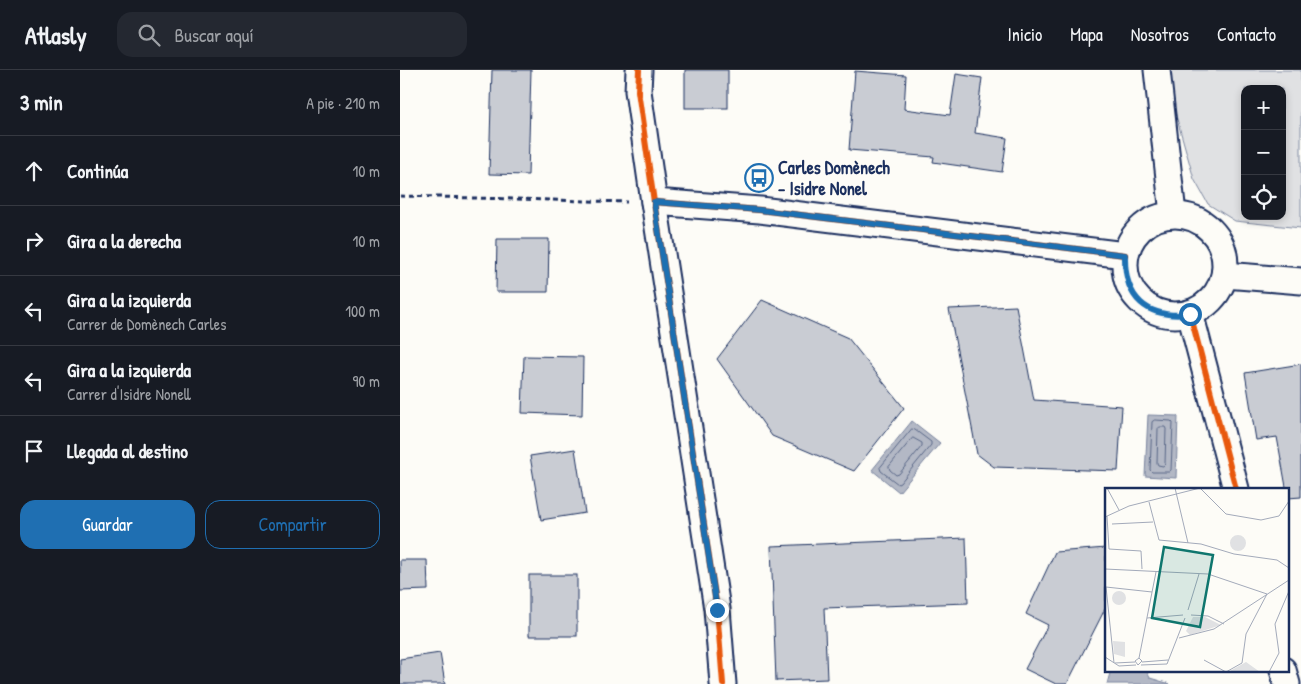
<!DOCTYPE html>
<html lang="es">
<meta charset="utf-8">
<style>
:root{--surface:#171b24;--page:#242831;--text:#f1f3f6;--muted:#9ea1a6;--line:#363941;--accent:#1f6fb2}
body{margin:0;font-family:"Patrick Hand",sans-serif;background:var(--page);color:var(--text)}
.controls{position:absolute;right:15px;top:15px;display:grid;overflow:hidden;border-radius:10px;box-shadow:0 2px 8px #0003}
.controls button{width:45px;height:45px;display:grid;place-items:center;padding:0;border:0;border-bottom:1px solid var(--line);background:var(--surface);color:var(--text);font:25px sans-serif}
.stop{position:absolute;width:15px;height:15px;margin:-11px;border:4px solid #1f6fb2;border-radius:50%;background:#fff}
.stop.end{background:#1f6fb2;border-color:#fff;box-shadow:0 1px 5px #0008}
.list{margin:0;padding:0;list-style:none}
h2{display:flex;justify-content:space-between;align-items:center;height:65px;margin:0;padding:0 20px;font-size:21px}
h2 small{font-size:16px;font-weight:400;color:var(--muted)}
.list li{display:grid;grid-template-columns:32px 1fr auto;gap:15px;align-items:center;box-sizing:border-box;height:70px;padding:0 20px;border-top:1px solid var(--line)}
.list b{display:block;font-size:19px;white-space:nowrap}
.list p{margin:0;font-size:16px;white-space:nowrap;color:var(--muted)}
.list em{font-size:16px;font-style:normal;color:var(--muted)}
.actions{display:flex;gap:10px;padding:15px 20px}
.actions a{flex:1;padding:11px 0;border:1px solid var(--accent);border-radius:15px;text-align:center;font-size:18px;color:var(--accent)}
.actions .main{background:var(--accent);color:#fff}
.icon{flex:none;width:28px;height:28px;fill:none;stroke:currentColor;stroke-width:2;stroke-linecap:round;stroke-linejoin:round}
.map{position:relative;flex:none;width:901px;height:614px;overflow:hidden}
header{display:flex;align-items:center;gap:30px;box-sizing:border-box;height:70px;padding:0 25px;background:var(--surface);border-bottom:1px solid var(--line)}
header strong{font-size:24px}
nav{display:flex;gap:28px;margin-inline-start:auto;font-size:18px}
.search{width:350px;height:45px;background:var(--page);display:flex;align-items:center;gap:12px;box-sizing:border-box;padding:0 18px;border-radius:15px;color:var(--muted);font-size:19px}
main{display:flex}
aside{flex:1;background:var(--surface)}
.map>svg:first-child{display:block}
.green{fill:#e0e1e3;stroke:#7e88a0;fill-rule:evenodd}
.water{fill:#b3b8c5;stroke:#76819c}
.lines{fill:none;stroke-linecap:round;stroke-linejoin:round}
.shore{stroke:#586687;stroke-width:1}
.building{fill:#c9ccd3;stroke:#1b2f5e}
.street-casing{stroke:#1b2f5e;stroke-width:29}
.path{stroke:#1b2f5e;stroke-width:3;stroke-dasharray:5 4;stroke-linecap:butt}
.street{stroke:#fdfcf7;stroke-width:25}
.cycleway-casing{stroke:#fdfcf7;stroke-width:9}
.cycleway{stroke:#e8590c;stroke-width:6}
.route{stroke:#1f6fb2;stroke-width:6}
.labels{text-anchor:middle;stroke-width:5;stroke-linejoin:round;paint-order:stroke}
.poi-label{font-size:18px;font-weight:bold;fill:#1b2f5e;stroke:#fdfcf7;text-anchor:start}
.inset-road{fill:none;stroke:#a3aaba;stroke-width:1}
.view{fill:#0f766e;fill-opacity:0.15;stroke:#0f766e;stroke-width:2.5}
.inset-edge{fill:none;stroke:#1b2f5e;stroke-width:2.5}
</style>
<header>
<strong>Atlasly</strong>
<div class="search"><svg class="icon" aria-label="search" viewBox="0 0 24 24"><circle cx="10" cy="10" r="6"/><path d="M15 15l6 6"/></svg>Buscar aquí</div>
<nav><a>Inicio</a><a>Mapa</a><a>Nosotros</a><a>Contacto</a></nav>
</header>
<main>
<aside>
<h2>3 min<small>A pie · 210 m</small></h2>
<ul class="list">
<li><svg class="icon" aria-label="ahead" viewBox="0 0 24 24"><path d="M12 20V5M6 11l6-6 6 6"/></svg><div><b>Continúa</b></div><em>10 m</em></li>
<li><svg class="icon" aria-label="right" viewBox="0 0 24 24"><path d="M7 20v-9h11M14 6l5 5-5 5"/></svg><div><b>Gira a la derecha</b></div><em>10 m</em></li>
<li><svg class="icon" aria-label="left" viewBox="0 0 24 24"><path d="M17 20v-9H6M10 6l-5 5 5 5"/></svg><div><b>Gira a la izquierda</b><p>Carrer de Domènech Carles</p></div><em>100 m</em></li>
<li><svg class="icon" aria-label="left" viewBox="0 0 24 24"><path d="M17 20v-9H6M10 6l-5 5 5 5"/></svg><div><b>Gira a la izquierda</b><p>Carrer d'Isidre Nonell</p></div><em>90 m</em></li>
<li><svg class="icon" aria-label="arrive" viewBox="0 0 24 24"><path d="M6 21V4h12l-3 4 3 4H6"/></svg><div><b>Llegada al destino</b></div></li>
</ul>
<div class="actions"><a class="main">Guardar</a><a>Compartir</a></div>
</aside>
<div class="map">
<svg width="901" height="614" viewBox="0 0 901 614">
<rect width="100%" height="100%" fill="#fdfcf7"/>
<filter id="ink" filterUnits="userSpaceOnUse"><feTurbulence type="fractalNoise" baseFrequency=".02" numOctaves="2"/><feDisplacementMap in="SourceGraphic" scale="10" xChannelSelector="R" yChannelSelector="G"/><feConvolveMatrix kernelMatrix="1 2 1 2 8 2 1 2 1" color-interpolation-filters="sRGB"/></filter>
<g filter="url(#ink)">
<path class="green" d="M 768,0 L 901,0 L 901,158 L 835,151 L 808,134 L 794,109 L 769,21 ZM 845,19 L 882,19 L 882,146 L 845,146 Z"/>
<g class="water">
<path d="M 748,345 L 778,346 L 776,408 L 745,406 Z"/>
<path d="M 512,351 L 540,373 L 499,422 L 472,400 Z"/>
<path d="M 712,600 L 746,600 L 750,608 L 770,614 L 707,614 L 710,603 Z"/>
</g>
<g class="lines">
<g class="shore">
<path d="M 755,350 L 771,351 L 773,353 L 771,400 L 769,402 L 752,402 L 750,400 L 752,352 Z"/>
<path d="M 760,357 L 765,357 L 766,359 L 765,394 L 763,396 L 758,395 L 757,393 L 758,359 Z"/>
<path d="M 512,359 L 515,360 L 531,372 L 531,375 L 500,413 L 498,414 L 481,401 L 480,398 Z"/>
<path d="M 513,368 L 522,373 L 522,376 L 499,404 L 496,405 L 490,400 L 489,397 Z"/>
</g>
</g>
<g class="building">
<path d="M 92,0 L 131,0 L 128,105 L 89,104 Z"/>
<rect x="285" y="0" width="43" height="38"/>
<path d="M 455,1 L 506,5 L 504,39 L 550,45 L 556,4 L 582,8 L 575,63 L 607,68 L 602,102 L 533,92 L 534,87 L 449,80 Z"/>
<path d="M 97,169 L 149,169 L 148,222 L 96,222 Z"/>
<path d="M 362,230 L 448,268 L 504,338 L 454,401 L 372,366 L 317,289 Z"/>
<path d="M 616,236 L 634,330 L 722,336 L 718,401 L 594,397 L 577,384 L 549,239 Z"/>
<path d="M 124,286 L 183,287 L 182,345 L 122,343 Z"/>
<path d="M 901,294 L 901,427 L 888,428 L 877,367 L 856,370 L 845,303 Z"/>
<path d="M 175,379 L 185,443 L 141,450 L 130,386 Z"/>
<path d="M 566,468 L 568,533 L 424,538 L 427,609 L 376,611 L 371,476 Z"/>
<path d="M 706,478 L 706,537 L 667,614 L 656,614 L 625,599 L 648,555 L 626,544 L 655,482 Z"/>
<path d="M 0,490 L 27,490 L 28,520 L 0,521 Z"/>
<rect x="129" y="505" width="48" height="61"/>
<path d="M 40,583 L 45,614 L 0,614 L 0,589 Z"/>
</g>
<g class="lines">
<defs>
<g id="street">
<path d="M 239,0 L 238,21 L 254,132 L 317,539 L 323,614"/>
<path d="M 757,0 L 773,144"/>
<path d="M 254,132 L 360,140 L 725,185"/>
<circle cx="775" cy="195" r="50"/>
<path d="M 825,205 L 901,211"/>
<path d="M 790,243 L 836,419"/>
<path d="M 883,600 L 887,614"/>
</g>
</defs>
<use href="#street" class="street-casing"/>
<path class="path" d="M 0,126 L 227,132"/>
<use href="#street" class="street"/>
<defs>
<g id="cycleway">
<path d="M 239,0 L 238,21 L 254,132 L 317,539 L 323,614"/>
<path d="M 254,132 L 360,140 L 725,185"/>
<path d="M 790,243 L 836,419"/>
</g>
</defs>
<use href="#cycleway" class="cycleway-casing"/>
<use href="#cycleway" class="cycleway"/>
</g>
</g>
<g class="lines" filter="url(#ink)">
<path class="route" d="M 317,540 L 254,132 L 360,140 L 725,185 C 724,229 747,249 790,244"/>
</g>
<defs>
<symbol id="bus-ring" viewBox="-11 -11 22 22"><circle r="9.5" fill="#fdfcf7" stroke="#1f6fb2" stroke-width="1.5"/><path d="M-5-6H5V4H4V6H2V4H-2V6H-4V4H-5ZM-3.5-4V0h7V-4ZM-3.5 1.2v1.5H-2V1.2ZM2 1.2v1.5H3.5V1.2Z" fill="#1f6fb2"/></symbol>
</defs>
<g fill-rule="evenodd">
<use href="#bus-ring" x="343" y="92" width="32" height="32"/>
</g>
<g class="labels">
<g class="poi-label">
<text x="378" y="104">Carles Domènech<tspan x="378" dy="21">- Isidre Nonel</tspan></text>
</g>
</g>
<g transform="translate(705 418)">
<rect width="184" height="184" fill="#fdfcf7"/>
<path d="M125 55a8 8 0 1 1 16 0a8 8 0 1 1-16 0ZM7 110a7 7 0 1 1 14 0a7 7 0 1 1-14 0ZM 88,129 L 100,129 L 116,137 L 85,147 L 81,143 ZM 8,153 L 20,154 L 20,169 L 9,166 ZM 141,174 L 155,184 L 123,184 Z" fill="#e0e1e3"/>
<path class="inset-road" d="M 2,0 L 14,22M 70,0 L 83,55M 95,0 L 121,26 L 156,32 L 174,28M 44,14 L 54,52 L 96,56 L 129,66 L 172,72 L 184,80M 2,28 L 4,61 L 36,63 L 37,81M 174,28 L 184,13M 0,29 L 24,18 L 95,0M 7,36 L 48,34M 0,81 L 103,86 L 162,106 L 141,146 L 137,175 L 121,184M 1,99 L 9,175M 1,99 L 47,104M 83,122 L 94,86M 86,127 L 103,128 L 119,136M 42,130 L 78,127M 74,150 L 109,141 L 184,92M 0,169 L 14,178 L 31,177M 34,170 L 37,173 L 33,177 L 30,173 L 34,170 L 51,84M 99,172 L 121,184M 37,174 L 63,172M 10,175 L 30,174M 36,177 L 62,176 L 80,130M 164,184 L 174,165 L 170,136 L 184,103"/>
<path class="view" d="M 59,59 L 108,67 L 95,139 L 47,130 Z"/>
<rect width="184" height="184" class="inset-edge"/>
</g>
</svg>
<div class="controls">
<button>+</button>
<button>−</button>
<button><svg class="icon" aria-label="locate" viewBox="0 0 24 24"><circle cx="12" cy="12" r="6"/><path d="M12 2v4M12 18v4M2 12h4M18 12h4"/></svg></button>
</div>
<div class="stop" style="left:790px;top:244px"></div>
<div class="stop end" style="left:317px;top:540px"></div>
</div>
</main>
